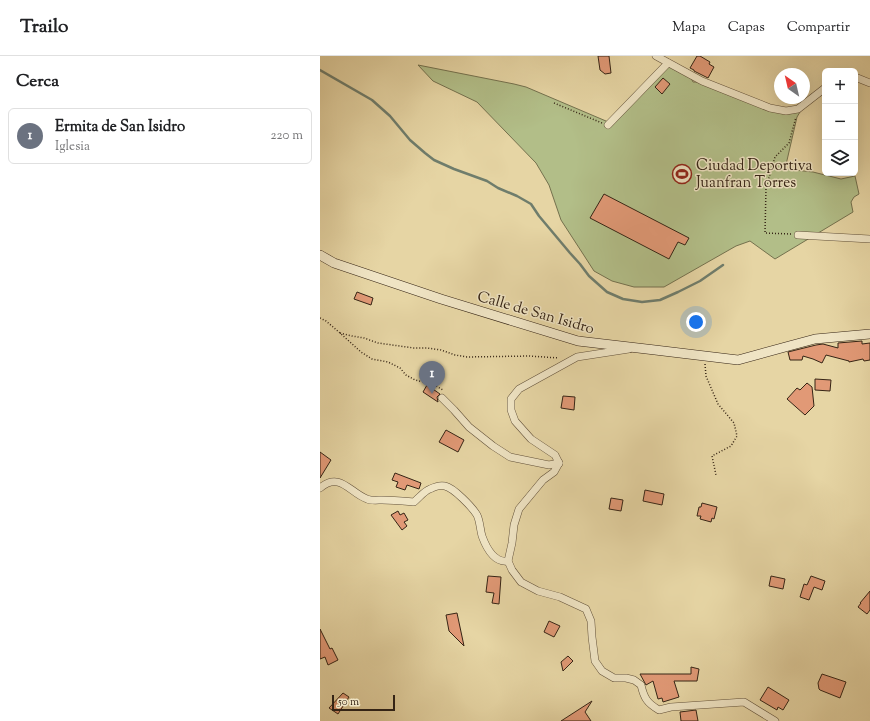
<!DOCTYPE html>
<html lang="es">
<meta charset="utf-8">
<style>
:root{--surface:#fff;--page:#f6f6f6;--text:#202124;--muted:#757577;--line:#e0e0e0;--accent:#2563eb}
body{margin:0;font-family:"Sorts Mill Goudy",serif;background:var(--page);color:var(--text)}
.controls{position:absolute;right:12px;top:12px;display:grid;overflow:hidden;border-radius:6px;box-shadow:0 4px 16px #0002}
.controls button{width:36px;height:36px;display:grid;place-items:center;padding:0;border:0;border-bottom:1px solid var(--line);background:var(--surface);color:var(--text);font:20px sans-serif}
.compass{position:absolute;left:454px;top:12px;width:36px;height:36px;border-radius:50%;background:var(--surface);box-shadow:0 4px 16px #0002;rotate:326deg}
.scale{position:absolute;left:12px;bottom:10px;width:63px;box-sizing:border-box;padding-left:4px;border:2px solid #352415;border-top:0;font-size:11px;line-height:14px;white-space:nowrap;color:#352415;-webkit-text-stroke:3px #efe4c4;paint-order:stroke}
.you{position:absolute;left:376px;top:266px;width:14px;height:14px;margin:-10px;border:3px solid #fff;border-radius:50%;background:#1a73e8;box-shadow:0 0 0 6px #1a73e833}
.badge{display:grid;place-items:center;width:26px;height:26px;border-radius:50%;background:var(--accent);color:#fff;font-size:13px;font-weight:700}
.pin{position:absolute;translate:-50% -33px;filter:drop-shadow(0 1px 2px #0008)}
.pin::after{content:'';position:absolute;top:21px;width:14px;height:12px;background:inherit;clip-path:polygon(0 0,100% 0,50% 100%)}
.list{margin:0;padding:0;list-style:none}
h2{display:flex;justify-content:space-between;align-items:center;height:52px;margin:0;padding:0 16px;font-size:17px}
h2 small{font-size:13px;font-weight:400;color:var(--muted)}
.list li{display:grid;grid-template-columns:26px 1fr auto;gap:12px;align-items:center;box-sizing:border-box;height:56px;margin:0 8px 8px;padding:0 8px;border:1px solid var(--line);border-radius:6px}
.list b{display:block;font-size:15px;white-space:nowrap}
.list p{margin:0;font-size:13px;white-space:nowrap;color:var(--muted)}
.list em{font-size:13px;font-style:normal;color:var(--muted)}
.icon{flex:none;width:22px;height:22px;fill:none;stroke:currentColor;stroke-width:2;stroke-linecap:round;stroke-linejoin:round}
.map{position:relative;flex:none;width:550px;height:665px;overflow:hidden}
header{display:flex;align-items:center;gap:24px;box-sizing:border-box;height:56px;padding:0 20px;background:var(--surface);border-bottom:1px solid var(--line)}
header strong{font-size:19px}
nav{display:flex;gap:22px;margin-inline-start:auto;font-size:14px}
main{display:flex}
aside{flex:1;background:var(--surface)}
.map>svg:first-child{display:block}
.green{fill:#b2be88;stroke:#74714e}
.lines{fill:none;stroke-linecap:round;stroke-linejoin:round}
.stream{stroke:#6f7d6c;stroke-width:2.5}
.building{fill:#e19976;stroke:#352415}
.street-casing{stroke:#615039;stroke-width:8}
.secondary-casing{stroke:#352415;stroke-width:10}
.path{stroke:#352415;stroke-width:1.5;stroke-dasharray:1 2;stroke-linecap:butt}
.street{stroke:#efe4c4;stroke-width:7}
.secondary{stroke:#efe4c4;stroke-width:9}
.labels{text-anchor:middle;stroke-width:3;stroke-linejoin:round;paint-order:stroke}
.poi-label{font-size:15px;fill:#352415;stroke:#efe4c4;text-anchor:start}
.street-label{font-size:15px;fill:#352415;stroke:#efe4c4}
</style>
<header>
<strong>Trailo</strong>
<nav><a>Mapa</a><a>Capas</a><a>Compartir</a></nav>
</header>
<main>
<aside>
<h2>Cerca<small></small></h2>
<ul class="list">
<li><span class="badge" style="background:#6b7280">1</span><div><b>Ermita de San Isidro</b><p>Iglesia</p></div><em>220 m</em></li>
</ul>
</aside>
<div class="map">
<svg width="550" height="665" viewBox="0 0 550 665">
<rect width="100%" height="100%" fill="#e6d5a4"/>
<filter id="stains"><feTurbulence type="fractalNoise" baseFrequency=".005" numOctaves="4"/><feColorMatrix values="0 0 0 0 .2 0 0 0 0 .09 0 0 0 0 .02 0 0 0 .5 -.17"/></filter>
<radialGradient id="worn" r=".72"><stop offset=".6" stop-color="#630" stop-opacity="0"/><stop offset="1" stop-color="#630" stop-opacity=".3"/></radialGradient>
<path class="green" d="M 98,9 L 194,28 L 206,31 L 293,68 L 347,11 L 351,11 L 371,22 L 373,26 L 377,26 L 459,56 L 483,51 L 477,61 L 465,113 L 493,116 L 521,123 L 535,120 L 539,138 L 534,141 L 531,146 L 533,156 L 455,203 L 430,185 L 416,190 L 344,231 L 314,231 L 292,225 L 274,215 L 265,201 L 241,164 L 229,129 L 216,107 L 157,46 L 113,25 Z"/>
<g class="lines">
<path class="stream" d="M 0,14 L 52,44 L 70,60 L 90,84 L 105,97 L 114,104 L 134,113 L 167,125 L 178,132 L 197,140 L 211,148 L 219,160 L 250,197 L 260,208 L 269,220 L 287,236 L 303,243 L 322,246 L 340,244 L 358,236 L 380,225 L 403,209"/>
</g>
<g class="building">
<path d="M 278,0 L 289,0 L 291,17 L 285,18 L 280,14 Z"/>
<path d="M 377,0 L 380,0 L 390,6 L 389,8 L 394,11 L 388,22 L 374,15 L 374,14 L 370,12 Z"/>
<path d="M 343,22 L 350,28 L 342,38 L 335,31 Z"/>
<path d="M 284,138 L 369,182 L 365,189 L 358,186 L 349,203 L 270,162 Z"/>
<path d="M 37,236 L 53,242 L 51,249 L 34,243 Z"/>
<path d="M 542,285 L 542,288 L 550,287 L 550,304 L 544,305 L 543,303 L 529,306 L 529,305 L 506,299 L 502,307 L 493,303 L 483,300 L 482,304 L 470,304 L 468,296 L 496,289 L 503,288 L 518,292 L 518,287 Z"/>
<path d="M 495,323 L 511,324 L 510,335 L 495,334 Z"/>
<path d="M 487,327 L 492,331 L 494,350 L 485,359 L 467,343 L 477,332 L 480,334 Z"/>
<path d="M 107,329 L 120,338 L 117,341 L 118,346 L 103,336 Z"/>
<path d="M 243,340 L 255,341 L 254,354 L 241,352 Z"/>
<path d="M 126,374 L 144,384 L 138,396 L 119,386 Z"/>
<path d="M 0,396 L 11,404 L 0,422 Z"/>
<path d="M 75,417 L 101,427 L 99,433 L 87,429 L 85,434 L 76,431 L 78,426 L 72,424 Z"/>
<path d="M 325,434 L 344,438 L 342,449 L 323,445 Z"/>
<path d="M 291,442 L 303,444 L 301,455 L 289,453 Z"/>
<path d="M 382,447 L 397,451 L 394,463 L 392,462 L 391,466 L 380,463 L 381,460 L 377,460 L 379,451 L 381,451 Z"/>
<path d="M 78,455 L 80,459 L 84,457 L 88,464 L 84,466 L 87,470 L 82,474 L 71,459 Z"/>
<path d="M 168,520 L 181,521 L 179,548 L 172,547 L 174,537 L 166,536 Z"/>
<path d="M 451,520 L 465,523 L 463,533 L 449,530 Z"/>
<path d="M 491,520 L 505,525 L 502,534 L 494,531 L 489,544 L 480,541 L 484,528 L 487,529 Z"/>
<path d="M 550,535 L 550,554 L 547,558 L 538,551 L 541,547 L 540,547 Z"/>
<path d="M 137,557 L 144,590 L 129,575 L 126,559 Z"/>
<path d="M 229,565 L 240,570 L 234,581 L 224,576 Z"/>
<path d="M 0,573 L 10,593 L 12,592 L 18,604 L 8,609 L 5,601 L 0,603 Z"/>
<path d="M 248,600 L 253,605 L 243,615 L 241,606 Z"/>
<path d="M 371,611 L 379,613 L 377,625 L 354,625 L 359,641 L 343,646 L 342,642 L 338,643 L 333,625 L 326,629 L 320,618 L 371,618 Z"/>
<path d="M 502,618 L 526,626 L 520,642 L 500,634 L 499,633 L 498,627 Z"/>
<path d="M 448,631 L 469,644 L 463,654 L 458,651 L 457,654 L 440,644 Z"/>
<path d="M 23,637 L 29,641 L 18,658 L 9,652 Z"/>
<path d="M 272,645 L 265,656 L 271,665 L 241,665 Z"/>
<path d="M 376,654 L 378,665 L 361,665 L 360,656 Z"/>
</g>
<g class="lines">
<defs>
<g id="street">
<path d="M 336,0 L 382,25 L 450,52 L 466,55 L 478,53 L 505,32"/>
<path d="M 535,21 L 550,27"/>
<path d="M 288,69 L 348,7"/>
<path d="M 478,179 L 550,183"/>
<path d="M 122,342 L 134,354 L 149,371 L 173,390 L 190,401 L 229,409 L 239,407"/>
<path d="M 0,432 C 20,415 30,437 47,443 C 51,445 58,444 62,444 C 73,444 83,445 94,446 C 99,442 104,435 110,433 C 114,431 121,429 125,430 C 134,432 152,451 157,459 C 160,465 160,473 162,480 C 166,491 174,507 188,505 L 192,487 L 194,469 L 199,453 L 223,424 L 234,416 L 239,407 L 235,399 L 211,383 L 195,365 L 191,354 L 191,343 L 199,333 L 257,301 L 309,293"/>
<path d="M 188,505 L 192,514 L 201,526 L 218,535 L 240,541 L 266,553 L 271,565 L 272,581 L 275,605 L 282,615 L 294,622 L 306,622 L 314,624 L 321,629 C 324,642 327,647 339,654 L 351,651 L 424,646 L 455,665"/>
</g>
<path id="secondary" d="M 0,199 L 14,207 L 121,243 L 258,285 L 335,294 L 418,304 L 469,290 L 495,283 L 550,278"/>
</defs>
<use href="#street" class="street-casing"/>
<use href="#secondary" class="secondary-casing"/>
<g class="path">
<path d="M 234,47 L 282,67"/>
<path d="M 471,178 L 445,177 L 446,132 L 455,101 L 469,87 L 476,61"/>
<path d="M 0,262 L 6,265 L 20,277 L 41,296 L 52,303 L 68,306 L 80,312 L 86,319 L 95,324 L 113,328 L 123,334"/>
<path d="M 20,277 L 32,280 L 44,282 L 58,287 L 94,292 L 107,292 L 121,294 L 135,299 L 147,301 L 209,300 L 239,302"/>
<path d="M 385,308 L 386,320 L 398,348 L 414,367 L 417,380 L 411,390 L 392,400 L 396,419"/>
</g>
<use href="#street" class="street"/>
<use href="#secondary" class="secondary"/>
</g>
<defs>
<symbol id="stadium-ring" viewBox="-11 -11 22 22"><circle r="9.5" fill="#efe4c4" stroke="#8f2418" stroke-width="1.5"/><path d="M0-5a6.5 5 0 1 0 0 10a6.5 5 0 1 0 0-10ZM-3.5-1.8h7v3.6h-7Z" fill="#8f2418"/></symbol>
</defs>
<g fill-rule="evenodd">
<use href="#stadium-ring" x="351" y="107" width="22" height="22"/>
</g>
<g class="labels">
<g class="poi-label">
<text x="376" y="114">Ciudad Deportiva<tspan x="376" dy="17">Juanfran Torres</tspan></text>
</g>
<g class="street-label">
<text transform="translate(216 256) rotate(16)" y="5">Calle de San Isidro</text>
</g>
</g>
<rect width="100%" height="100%" filter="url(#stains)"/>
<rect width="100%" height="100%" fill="url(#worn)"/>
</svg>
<div class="controls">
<button>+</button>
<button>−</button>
<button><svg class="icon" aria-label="layers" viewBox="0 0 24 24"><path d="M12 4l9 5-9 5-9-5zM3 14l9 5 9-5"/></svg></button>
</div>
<svg class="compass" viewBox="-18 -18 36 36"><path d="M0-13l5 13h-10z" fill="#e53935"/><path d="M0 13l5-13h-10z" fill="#757577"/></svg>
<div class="scale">50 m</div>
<div class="you"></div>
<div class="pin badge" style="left:112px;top:338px;background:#6b7280">1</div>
</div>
</main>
